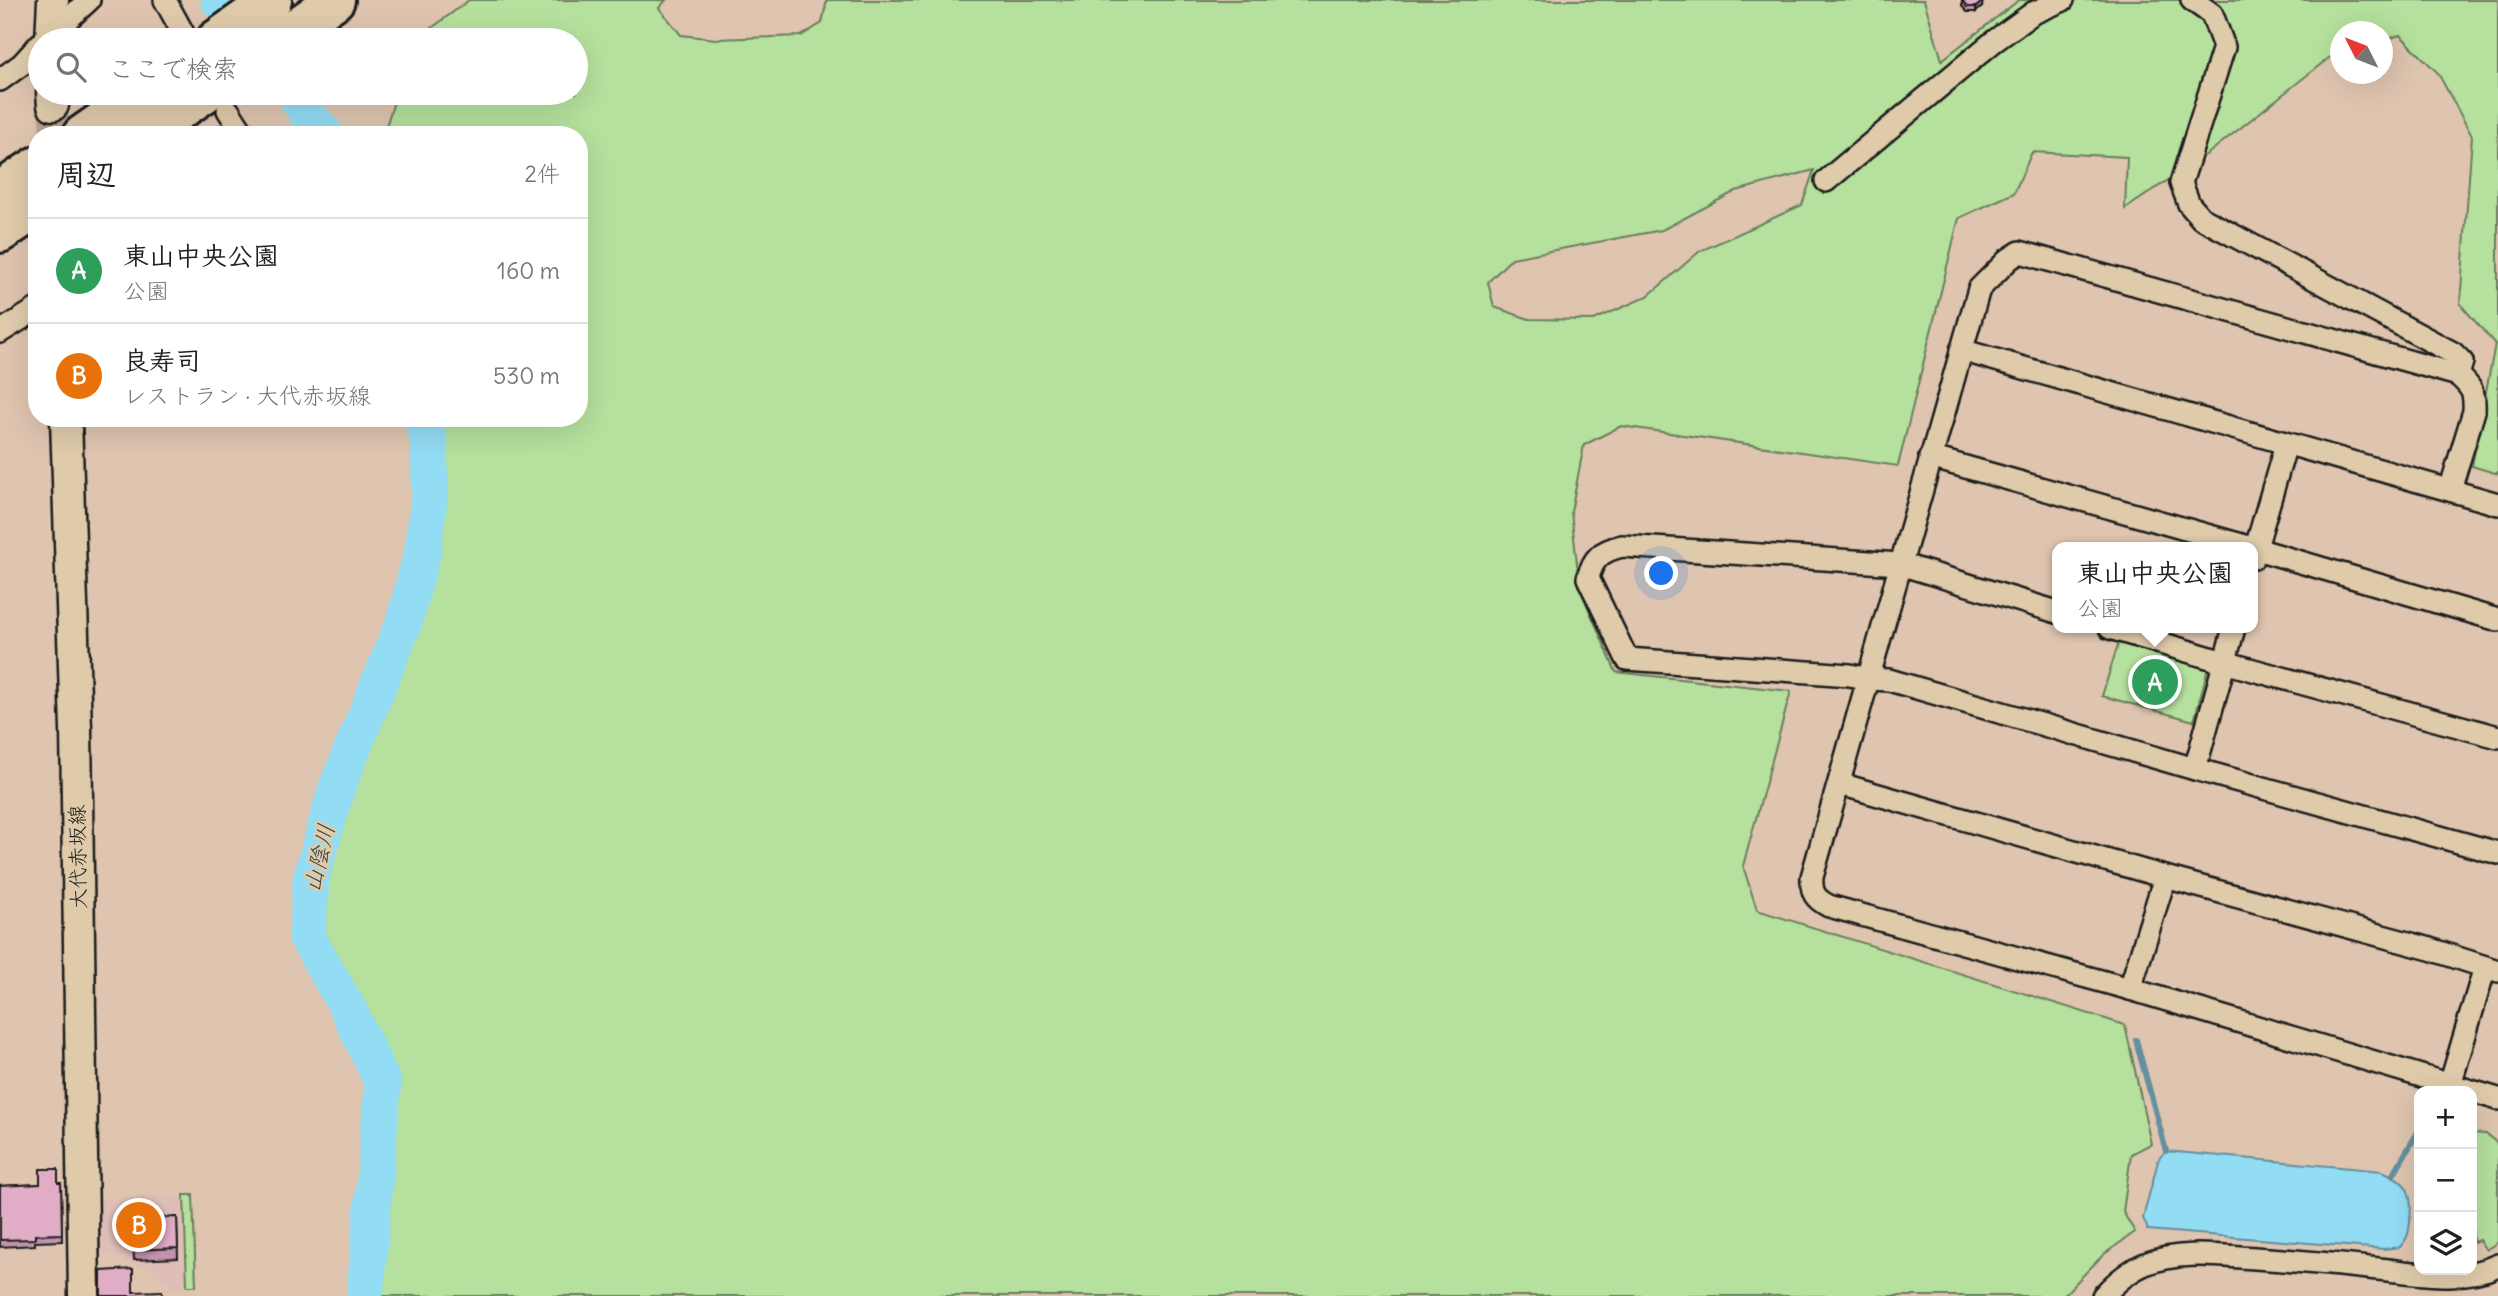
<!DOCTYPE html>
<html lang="ja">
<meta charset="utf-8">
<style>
:root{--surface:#fff;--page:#f6f6f6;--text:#202124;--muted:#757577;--line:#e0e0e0;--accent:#0f766e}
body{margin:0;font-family:Delius,"Klee One",sans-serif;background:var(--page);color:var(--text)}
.controls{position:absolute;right:21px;bottom:21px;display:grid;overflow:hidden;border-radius:14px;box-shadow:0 7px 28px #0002}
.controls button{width:63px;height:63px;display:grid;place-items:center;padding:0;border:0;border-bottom:2px solid var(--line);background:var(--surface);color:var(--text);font:35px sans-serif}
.compass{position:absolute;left:2330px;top:21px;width:63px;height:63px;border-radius:50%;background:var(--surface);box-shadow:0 7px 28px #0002;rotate:312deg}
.you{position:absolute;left:1662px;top:574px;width:24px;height:24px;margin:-18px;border:5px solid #fff;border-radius:50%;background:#1a73e8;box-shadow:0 0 0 10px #1a73e833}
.badge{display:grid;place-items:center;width:46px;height:46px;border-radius:50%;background:var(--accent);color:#fff;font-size:23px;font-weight:700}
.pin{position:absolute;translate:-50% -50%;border:4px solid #fff;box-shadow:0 2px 7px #0006}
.popup{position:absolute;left:2052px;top:542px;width:206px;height:91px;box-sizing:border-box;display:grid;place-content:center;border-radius:14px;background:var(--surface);filter:drop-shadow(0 2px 5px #0005);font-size:23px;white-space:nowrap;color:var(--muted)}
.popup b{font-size:26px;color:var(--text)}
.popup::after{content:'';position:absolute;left:50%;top:100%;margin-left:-14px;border:14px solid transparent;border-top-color:var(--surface)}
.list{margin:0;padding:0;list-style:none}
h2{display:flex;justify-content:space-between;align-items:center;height:91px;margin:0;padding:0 28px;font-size:30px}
h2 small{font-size:23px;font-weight:400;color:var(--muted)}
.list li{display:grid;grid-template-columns:46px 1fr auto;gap:21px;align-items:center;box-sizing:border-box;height:105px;padding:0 28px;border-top:2px solid var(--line)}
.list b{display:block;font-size:26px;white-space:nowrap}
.list p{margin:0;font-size:23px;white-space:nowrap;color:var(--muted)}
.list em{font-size:23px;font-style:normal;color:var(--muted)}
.icon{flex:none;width:38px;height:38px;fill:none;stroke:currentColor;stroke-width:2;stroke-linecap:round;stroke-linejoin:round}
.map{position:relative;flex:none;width:2498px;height:1296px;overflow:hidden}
.search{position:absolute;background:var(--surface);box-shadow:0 7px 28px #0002;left:28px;top:28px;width:560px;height:77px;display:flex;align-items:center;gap:18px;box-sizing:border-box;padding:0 24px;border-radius:38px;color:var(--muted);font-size:26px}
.panel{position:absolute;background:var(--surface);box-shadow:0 7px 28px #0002;left:28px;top:126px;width:560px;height:301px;border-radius:28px}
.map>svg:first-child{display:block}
.built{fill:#dfbeb7}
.green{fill:#b5e09d;stroke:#687e5c;stroke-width:2;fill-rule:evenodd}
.water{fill:#92dcf4;stroke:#638f9e;stroke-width:2}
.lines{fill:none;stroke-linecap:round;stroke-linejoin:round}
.stream{stroke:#638f9e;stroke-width:6}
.river{stroke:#92dcf4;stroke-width:37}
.secondary-tunnel{stroke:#b8a392;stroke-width:30;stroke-dasharray:30 15;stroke-linecap:butt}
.minor-casing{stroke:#1c1c1c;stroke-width:26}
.secondary-casing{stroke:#1c1c1c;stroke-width:35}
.motorway-casing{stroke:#1c1c1c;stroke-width:44}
.minor{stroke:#dfcbaa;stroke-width:21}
.secondary{stroke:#dfcbaa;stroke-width:30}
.motorway{stroke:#dfcbaa;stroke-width:38}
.wall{fill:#c194aa;stroke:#1c1c1c;stroke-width:2}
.shaded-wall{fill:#9d788b;stroke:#1c1c1c;stroke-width:2}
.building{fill:#e0acc6;stroke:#1c1c1c;stroke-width:2}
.labels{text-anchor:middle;stroke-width:5;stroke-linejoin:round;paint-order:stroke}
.street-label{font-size:21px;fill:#1c1c1c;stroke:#dfcbaa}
.water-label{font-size:23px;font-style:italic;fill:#344247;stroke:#dfcbaa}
</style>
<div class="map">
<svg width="2498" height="1296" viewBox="0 0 2498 1296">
<rect width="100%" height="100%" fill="#dfc5b0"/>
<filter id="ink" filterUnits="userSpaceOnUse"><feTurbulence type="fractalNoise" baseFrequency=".0143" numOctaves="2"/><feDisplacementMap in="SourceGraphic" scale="14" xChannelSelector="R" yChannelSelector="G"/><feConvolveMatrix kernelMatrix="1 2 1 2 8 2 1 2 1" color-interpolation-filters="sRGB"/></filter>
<g filter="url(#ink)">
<path class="built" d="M 182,1196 L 185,1289 L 174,1289 L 152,1270 L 95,1251 L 93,1199 Z"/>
<g class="green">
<path d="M 469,0 L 666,0 L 659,8 L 681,35 L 716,39 L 801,36 L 822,23 L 827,0 L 1924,0 L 1942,60 L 2019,0 L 2498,0 L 2498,474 L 2472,466 L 2495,344 L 2460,304 L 2472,136 L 2438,73 L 2400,35 L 2383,41 L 2382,32 L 2340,32 L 2340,53 L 2330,57 L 2210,152 L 2125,209 L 2127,157 L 2032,152 L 2014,193 L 1959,218 L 1898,466 L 1621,426 L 1584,445 L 1571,512 L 1580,589 L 1616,672 L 1791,691 L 1743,866 L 1757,910 L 2125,1025 L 2151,1144 L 2131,1154 L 2123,1212 L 2135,1232 L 2103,1255 L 2063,1296 L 375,1296 L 386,1130 L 384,1059 L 344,980 L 314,929 L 326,861 L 349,783 L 414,630 L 440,536 L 442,445 L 435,418 L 579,418 L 579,135 L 383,135 L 397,93 L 576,93 L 576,40 L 421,40 L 424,34 ZM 1814,170 L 1802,205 L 1700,251 L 1648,296 L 1594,320 L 1529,319 L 1494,307 L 1488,282 L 1512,258 L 1662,230 L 1736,191 Z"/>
<path d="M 2120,638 L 2204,662 L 2208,668 L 2194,721 L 2102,696 Z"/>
<path d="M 2472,1133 L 2486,1134 L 2498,1144 L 2498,1242 L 2486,1250 L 2479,1240 L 2473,1242 Z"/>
<path d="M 184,1195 L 193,1195 L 196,1286 L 187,1286 Z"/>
</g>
<path class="water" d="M 2166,1151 L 2382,1171 C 2409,1181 2413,1194 2410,1221 C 2409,1233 2408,1238 2400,1247 L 2384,1249 L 2148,1230 L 2143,1218 L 2158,1161 Z"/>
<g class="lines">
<g class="stream">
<path d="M 2136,1040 L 2166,1151"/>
<path d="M 2393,1175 L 2419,1130"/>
</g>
<g class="river">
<path d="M 219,0 L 251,40"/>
<path d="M 294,93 L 309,116 L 326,135"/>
<path d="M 365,1296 L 383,1083 L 346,1005 L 307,937 L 311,878 L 337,787 L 404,622 L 423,549 L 430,491 L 429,442 L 422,418"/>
</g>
<path class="secondary-tunnel" d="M 53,105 L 55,135"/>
<defs>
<g id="minor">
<path d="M 165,0 L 183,33"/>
<path d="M 2192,0 L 2212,14 L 2224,47 L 2181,183 L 2189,204 L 2201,218 L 2453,353 L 2462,362 L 2458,375"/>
<path d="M 46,39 L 89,0"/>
<path d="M 0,80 L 22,64 L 40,44"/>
<path d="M 228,110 L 244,135"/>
<path d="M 1826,181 L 1993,42 L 2033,13 L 2063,0"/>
<path d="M 0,332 L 37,309"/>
<path d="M 1961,350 L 2498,504"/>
<path d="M 1930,457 L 2249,547"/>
<path d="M 2450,490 L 2474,411 C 2475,392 2472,388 2458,375 L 2020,252 L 2009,259 L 1979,289 L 1812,877 C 1811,893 1815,899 1829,906 L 2130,989 L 2498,1099"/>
<path d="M 2253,548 L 2498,620"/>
<path d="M 2253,558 L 2286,444"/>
<path d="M 2057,612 L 1900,564 L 1622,546 C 1601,551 1593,558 1588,578 L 1627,659 L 1850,675 L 1869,679 L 1889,680 L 2195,769 L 2498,853"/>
<path d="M 2110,628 L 2224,662 L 2498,737"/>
<path d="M 2195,769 L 2234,628"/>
<path d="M 1840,784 L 2165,877 L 2430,949 L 2498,971"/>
<path d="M 2130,989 L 2165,877"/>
<path d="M 2450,1085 L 2485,967"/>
<path d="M 2103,1296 C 2115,1283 2128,1271 2145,1264 C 2180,1250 2219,1256 2255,1258 C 2300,1261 2344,1265 2388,1270 C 2423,1274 2465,1281 2498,1265"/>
</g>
<g id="secondary">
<path d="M 51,40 L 53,0"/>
<path d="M 52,93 L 53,105"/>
<path d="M 66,418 L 76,729 L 84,1296"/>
</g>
<g id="motorway">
<path d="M 216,40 L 272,0"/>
<path d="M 279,40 L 335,0"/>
<path d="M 82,135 L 142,93"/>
<path d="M 143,135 L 205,93"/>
<path d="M 0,191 L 37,166"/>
<path d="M 0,233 L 37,208"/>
</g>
</defs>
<use href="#minor" class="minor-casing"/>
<use href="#secondary" class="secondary-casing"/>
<use href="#motorway" class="motorway-casing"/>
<use href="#minor" class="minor"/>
<use href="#secondary" class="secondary"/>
<use href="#motorway" class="motorway"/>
</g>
<g class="wall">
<path d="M 1962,0 L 1982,7 L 1976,12 L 1967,12 L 1962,6 Z"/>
<path d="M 61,1183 L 62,1241 L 35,1242 L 35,1245 L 0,1247 L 0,1186 Z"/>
<path d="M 177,1217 L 178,1258 L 134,1260 L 132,1219 Z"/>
</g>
<path class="shaded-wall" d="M 1982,0 L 1983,0 L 1982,7 L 1976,12 L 1976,7 Z"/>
<g class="building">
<path d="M 1962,0 L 1982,0 L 1982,2 L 1976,7 L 1967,7 Z"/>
<path d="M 40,1169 L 58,1169 L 58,1183 L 61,1183 L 62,1234 L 35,1235 L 35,1239 L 0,1240 L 0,1186 L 40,1184 Z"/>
<path d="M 177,1217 L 178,1248 L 134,1250 L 132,1219 Z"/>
<path d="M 133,1269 L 133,1292 L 162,1291 L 162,1296 L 101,1296 L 101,1271 Z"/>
</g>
</g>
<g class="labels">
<g class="street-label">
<text transform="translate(78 857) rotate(-91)" y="7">大代赤坂線</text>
</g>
<g class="water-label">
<text transform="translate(319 858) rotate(-77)" y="8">山陰川</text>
</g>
</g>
</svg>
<div class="controls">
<button>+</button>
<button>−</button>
<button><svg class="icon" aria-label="layers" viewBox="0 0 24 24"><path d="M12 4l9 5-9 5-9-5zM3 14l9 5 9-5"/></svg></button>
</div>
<svg class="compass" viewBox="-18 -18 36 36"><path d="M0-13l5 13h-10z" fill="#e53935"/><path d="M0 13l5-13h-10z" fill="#757577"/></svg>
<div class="you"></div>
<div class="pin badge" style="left:2155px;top:682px;background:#2e9e5b">A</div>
<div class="popup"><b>東山中央公園</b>公園</div>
<div class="pin badge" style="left:139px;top:1225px;background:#e8710a">B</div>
<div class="search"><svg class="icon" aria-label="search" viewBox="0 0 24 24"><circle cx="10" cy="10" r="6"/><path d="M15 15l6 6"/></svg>ここで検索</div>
<section class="panel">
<h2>周辺<small>2件</small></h2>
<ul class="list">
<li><span class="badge" style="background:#2e9e5b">A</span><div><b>東山中央公園</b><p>公園</p></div><em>160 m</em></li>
<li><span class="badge" style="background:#e8710a">B</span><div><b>良寿司</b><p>レストラン · 大代赤坂線</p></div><em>530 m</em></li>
</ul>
</section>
</div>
